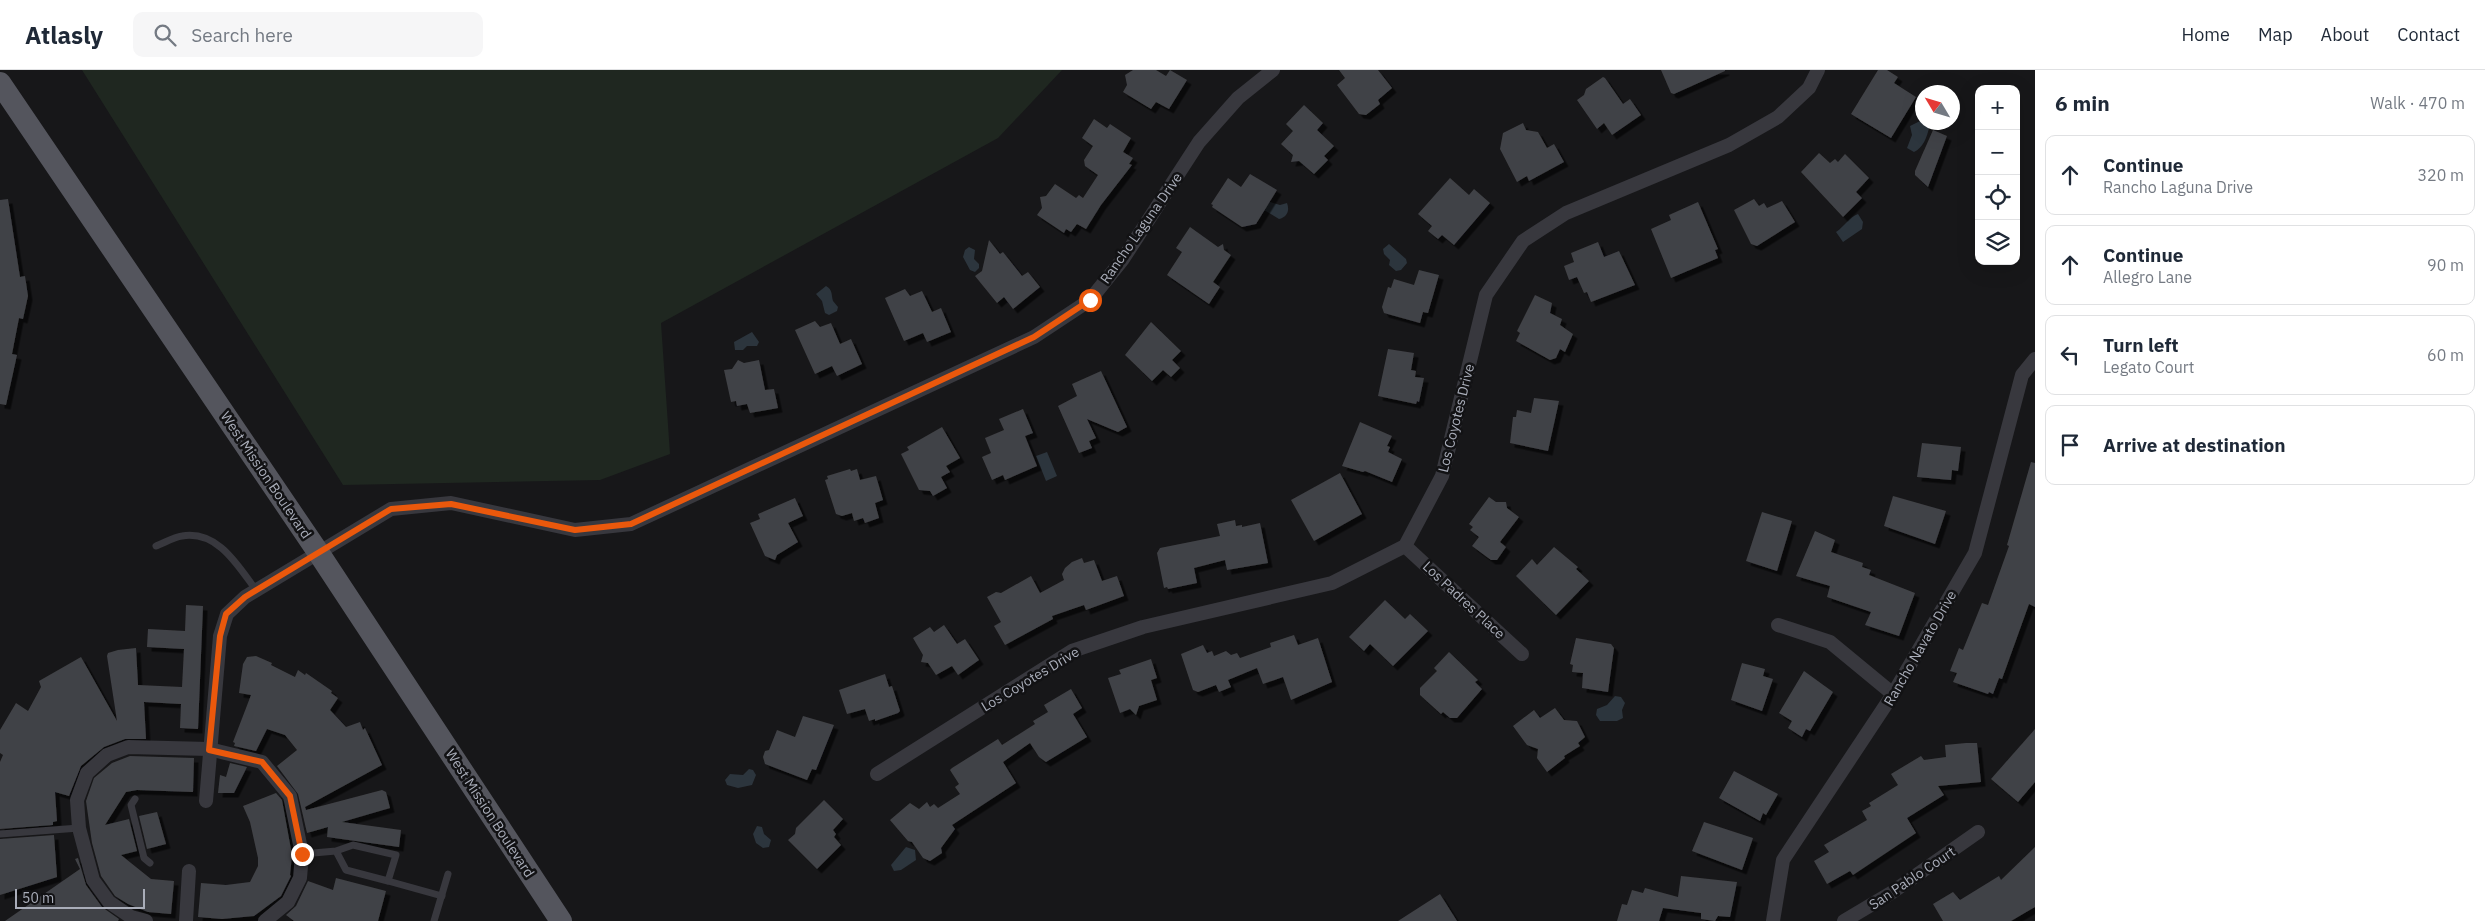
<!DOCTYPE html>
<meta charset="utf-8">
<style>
:root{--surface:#fff;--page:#f6f6f7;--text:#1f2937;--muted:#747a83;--line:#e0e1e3}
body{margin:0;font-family:"IBM Plex Sans",sans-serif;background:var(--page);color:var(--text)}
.controls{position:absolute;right:15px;top:15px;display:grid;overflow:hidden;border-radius:10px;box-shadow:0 5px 20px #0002}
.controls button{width:45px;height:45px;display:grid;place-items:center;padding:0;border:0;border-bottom:1px solid var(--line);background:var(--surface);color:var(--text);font:25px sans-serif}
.compass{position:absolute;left:1915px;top:15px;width:45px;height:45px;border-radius:50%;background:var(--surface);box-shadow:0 5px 20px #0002;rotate:308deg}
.scale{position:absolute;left:15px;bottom:12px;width:130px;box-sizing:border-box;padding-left:5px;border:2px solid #a9adb9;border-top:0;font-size:14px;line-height:18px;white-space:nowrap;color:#a9adb9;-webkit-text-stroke:4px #121214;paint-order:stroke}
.stop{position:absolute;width:15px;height:15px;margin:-11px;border:4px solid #ea580c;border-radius:50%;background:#fff}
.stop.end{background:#ea580c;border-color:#fff;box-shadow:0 1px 5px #0008}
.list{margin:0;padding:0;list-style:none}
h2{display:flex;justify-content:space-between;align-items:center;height:65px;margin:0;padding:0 20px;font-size:21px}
h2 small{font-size:16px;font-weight:400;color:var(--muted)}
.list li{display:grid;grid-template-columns:32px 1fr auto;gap:15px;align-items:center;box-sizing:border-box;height:80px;margin:0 10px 10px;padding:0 10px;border:1px solid var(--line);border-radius:10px}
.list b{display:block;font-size:19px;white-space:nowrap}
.list p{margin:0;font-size:16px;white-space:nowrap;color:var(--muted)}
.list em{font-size:16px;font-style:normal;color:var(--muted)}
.icon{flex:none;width:28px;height:28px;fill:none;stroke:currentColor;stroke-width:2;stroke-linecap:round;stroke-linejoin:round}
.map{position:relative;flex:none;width:2035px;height:851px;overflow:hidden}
header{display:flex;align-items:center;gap:30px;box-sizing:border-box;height:70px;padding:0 25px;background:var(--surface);border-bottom:1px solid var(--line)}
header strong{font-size:24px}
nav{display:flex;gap:28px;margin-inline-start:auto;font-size:18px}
.search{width:350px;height:45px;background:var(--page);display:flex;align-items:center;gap:12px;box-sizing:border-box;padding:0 18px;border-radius:10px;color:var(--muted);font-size:19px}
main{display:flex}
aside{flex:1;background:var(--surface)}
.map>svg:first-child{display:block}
.green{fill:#1f2720}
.water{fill:#2c353d}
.building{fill:#414246;filter:url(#shadow)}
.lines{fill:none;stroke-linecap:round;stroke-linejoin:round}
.service{stroke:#38383e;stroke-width:7}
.minor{stroke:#38383e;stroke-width:14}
.primary{stroke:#54555d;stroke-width:22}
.route{stroke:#ea580c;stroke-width:6}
.labels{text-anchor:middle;stroke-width:5;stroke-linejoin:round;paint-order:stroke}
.street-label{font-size:14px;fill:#a9adb9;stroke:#121214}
</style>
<header>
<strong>Atlasly</strong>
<div class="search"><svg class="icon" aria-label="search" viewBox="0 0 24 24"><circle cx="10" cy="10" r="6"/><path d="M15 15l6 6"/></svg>Search here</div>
<nav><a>Home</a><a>Map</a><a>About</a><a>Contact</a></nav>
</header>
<main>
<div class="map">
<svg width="2035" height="851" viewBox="0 0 2035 851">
<defs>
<filter id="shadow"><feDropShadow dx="4.5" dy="4.5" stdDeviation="0" flood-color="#0009"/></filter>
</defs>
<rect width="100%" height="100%" fill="#171719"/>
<path class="green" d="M 82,0 L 1062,0 L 998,68 L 661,253 L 670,384 L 600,410 L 343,415 Z"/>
<g class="water">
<path d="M 1922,50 L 1929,58 C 1927,67 1923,78 1914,82 L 1907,78 L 1912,65 L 1910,56 Z"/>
<path d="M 1270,132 L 1280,135 L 1287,133 C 1290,141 1287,147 1279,149 L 1264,140 Z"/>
<path d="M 1858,144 L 1863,152 L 1862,159 L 1843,172 L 1836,162 C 1845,156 1849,147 1858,144 Z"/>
<path d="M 1389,174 L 1406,189 L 1407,193 L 1401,200 L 1396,201 L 1389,195 L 1390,190 L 1384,184 L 1383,179 Z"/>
<path d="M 969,177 L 975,180 L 974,189 L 979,194 L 979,198 L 975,202 L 970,200 L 963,187 L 965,180 Z"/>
<path d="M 826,216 C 833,220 831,224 833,231 L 838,237 L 837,241 L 829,245 L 825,243 L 822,231 L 816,224 Z"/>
<path d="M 752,262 L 759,272 L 757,276 L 747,276 L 743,280 L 735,280 L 734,272 Z"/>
<path d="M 1047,382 L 1057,406 L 1046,411 L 1036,386 Z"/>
<path d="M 1615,626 L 1621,627 L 1625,633 L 1622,640 L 1623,648 L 1617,651 L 1600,651 L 1596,645 L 1597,639 L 1607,635 Z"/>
<path d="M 749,699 L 753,700 L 756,705 L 752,715 L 738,718 L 727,715 L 725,710 L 730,704 L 743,705 Z"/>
<path d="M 757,756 L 762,757 L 764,764 L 771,770 L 769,777 L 763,778 L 756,773 L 753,764 Z"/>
<path d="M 906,777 L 915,780 L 916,790 L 901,800 L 894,801 L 891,795 Z"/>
</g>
<g class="building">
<path d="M 1133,0 L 1156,0 L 1166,6 L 1170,0 L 1187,10 L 1169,39 L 1156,32 L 1151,39 L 1123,22 L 1127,15 L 1125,5 Z"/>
<path d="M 1339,0 L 1378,0 L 1392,18 L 1378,30 L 1380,34 L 1366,45 L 1359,44 L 1337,15 L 1345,8 Z"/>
<path d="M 1661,0 L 1725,0 L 1725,1 L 1674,24 L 1671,23 Z"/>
<path d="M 1878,0 L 1887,0 L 1898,7 L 1894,13 L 1916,27 L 1891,68 L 1851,44 Z"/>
<path d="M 1603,7 L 1605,8 L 1623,34 L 1630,29 L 1641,45 L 1612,65 L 1604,53 L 1597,59 L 1577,30 L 1584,25 L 1586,19 Z"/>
<path d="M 1304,35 L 1323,53 L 1317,60 L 1334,76 L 1324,86 L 1328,90 L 1314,104 L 1299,91 L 1291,92 L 1293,85 L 1281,74 L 1293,61 L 1286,54 Z"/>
<path d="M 1094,49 L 1107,58 L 1110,54 L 1131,68 L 1123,82 L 1133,88 L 1129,94 L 1132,95 L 1101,135 L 1086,159 L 1077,154 L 1071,162 L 1066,159 L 1064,163 L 1037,145 L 1042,138 L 1040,127 L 1046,126 L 1055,114 L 1076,128 L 1079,125 L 1083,128 L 1098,105 L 1085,96 L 1084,90 L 1093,76 L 1082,68 Z"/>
<path d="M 1523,53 L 1526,60 L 1538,62 L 1547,78 L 1554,74 L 1564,92 L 1529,111 L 1527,106 L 1517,112 L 1500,79 L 1503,63 Z"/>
<path d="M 1933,60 L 1947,66 L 1928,117 L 1915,105 L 1915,101 Z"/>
<path d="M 1819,83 L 1830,93 L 1835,89 L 1838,92 L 1845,84 L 1869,108 L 1856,122 L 1862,128 L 1843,147 L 1801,102 Z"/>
<path d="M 1250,104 L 1277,120 L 1256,154 L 1242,157 L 1212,137 L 1213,135 L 1211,134 L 1228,108 L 1241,117 Z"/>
<path d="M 1450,108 L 1469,125 L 1474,119 L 1490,133 L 1454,175 L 1442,165 L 1438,169 L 1428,161 L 1432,156 L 1418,144 Z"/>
<path d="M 8,129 L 20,207 L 25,206 L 28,226 L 23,249 L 19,248 L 12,284 L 17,285 L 6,335 L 0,334 L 0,130 Z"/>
<path d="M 1754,129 L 1759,136 L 1764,133 L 1767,138 L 1782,131 L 1795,152 L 1757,176 L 1751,174 L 1734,140 Z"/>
<path d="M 1698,132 L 1718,179 L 1715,180 L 1718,188 L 1671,208 L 1651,159 L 1671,150 L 1669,145 Z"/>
<path d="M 1190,157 L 1218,177 L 1223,174 L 1224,180 L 1231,185 L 1213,212 L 1220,217 L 1209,234 L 1167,205 L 1182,182 L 1176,178 Z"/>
<path d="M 989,170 L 1000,184 L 1003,182 L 1022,206 L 1028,202 L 1040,217 L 1013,239 L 1004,227 L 997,233 L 975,206 L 982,201 Z"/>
<path d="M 1598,172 L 1604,187 L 1619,181 L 1635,215 L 1591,232 L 1587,222 L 1584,223 L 1577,207 L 1569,210 L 1564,196 L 1574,192 L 1571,183 Z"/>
<path d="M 1419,200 L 1439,205 L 1428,243 L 1423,242 L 1420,253 L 1384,243 L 1382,237 L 1388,217 L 1391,218 L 1394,209 L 1414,215 Z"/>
<path d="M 905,219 L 910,226 L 922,221 L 932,242 L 941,238 L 951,262 L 927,272 L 923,263 L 904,271 L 885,228 Z"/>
<path d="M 1535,225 L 1552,233 L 1550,243 L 1562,249 L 1560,255 L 1573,264 L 1565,282 L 1560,279 L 1556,288 L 1550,290 L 1516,271 L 1520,263 L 1517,261 Z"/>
<path d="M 815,251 L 820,257 L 831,253 L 840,274 L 851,269 L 862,294 L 837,306 L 832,296 L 815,304 L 795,260 Z"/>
<path d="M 1151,252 L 1181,281 L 1172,290 L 1180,298 L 1171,307 L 1163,300 L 1152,311 L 1125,285 Z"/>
<path d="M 1388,279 L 1414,283 L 1411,300 L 1416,301 L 1415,307 L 1424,308 L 1419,332 L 1417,331 L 1416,334 L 1378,326 Z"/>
<path d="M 738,290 L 744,293 L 759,290 L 765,320 L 774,319 L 778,338 L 750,343 L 747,334 L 737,336 L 736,331 L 731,332 L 724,300 L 732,299 Z"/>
<path d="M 1101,301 L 1127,357 L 1118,362 L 1087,349 L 1096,368 L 1089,371 L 1092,378 L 1079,383 L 1058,336 L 1077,326 L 1072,314 Z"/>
<path d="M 1534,328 L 1559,331 L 1548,381 L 1510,373 L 1513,347 L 1516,347 L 1517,340 L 1531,343 Z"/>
<path d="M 1023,339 L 1033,363 L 1025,366 L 1037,396 L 1005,410 L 1003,405 L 992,410 L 982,387 L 991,383 L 985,368 L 1004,360 L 999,349 Z"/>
<path d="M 1360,352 L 1392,366 L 1387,376 L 1390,377 L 1388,382 L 1402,389 L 1392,412 L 1365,401 L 1363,402 L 1342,396 Z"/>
<path d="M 942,357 L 960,388 L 946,396 L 950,402 L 941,407 L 947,418 L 933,426 L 930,421 L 919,420 L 901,384 L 909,380 L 907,377 Z"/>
<path d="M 1922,373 L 1961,377 L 1958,401 L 1952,400 L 1951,410 L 1917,407 Z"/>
<path d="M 2031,392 L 2035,393 L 2035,537 L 2029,534 L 2002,609 L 1999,608 L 1993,624 L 1989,622 L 1988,624 L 1953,612 L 1957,603 L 1950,601 L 1959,578 L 1963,580 L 1982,533 L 1988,535 L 2009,476 L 2007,475 Z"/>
<path d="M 850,399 L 851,401 L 857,399 L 860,410 L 876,406 L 883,430 L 875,433 L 879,448 L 865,453 L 863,448 L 854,451 L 852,443 L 842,446 L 836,444 L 825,410 L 828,409 L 827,406 Z"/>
<path d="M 1340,403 L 1362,444 L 1314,471 L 1291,430 Z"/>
<path d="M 1893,426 L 1946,441 L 1935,474 L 1884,456 Z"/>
<path d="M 1489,427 L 1496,432 L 1506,432 L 1507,438 L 1519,447 L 1500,472 L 1506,477 L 1497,490 L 1491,490 L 1472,476 L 1479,467 L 1470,460 L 1473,457 L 1469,454 Z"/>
<path d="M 795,428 L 803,446 L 788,453 L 798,472 L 777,485 L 775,490 L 765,486 L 750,453 L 760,449 L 758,444 Z"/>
<path d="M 1762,442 L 1792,451 L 1777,501 L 1746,491 Z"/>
<path d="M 1235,450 L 1236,456 L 1242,455 L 1242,457 L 1260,453 L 1268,493 L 1227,500 L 1225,490 L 1194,498 L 1197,513 L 1168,519 L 1167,517 L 1164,518 L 1157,483 L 1160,478 L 1220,466 L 1217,454 Z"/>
<path d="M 1815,461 L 1835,470 L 1831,482 L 1863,493 L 1862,497 L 1871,500 L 1869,505 L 1915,523 L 1899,566 L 1865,555 L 1871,542 L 1827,527 L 1830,516 L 1796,506 Z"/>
<path d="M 1554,477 L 1578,497 L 1576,499 L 1589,511 L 1556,545 L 1516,506 L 1532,489 L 1537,495 Z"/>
<path d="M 1082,488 L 1084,493 L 1094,490 L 1102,511 L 1117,506 L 1124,526 L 1086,540 L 1084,535 L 1052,546 L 1053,549 L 1005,575 L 994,556 L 1001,552 L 987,527 L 996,522 L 1001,523 L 1031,506 L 1040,523 L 1064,510 L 1062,504 L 1065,498 L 1072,492 Z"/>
<path d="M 1385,530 L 1405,549 L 1410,544 L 1428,561 L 1393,596 L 1370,574 L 1364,581 L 1349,567 Z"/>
<path d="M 186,535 L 203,536 L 198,659 L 180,658 L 181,634 L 144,632 L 146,669 L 125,669 L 104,677 L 81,696 L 69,726 L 55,722 L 57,751 L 53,752 L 53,755 L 0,759 L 0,692 L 3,685 L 0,683 L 0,660 L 16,633 L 28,641 L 41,617 L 39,611 L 81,587 L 117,651 L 107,586 L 108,583 L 118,580 L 136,578 L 138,615 L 182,617 L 184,579 L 147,577 L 148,559 L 185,561 Z"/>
<path d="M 944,555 L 957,574 L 965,569 L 979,590 L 958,605 L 952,596 L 936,605 L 928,593 L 921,592 L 923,585 L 913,568 L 930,557 L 934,562 Z"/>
<path d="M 1294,565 L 1298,575 L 1318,568 L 1332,612 L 1291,630 L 1283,607 L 1263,614 L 1257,598 L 1228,610 L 1231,617 L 1219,622 L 1216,615 L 1198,622 L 1193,620 L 1181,584 L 1203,575 L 1207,583 L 1212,581 L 1214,586 L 1226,581 L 1231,585 L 1237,583 L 1240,588 L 1271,577 L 1270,573 Z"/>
<path d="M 1576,568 L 1611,574 L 1614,578 L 1608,622 L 1582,618 L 1583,603 L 1572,602 L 1573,595 L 1570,594 Z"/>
<path d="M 1449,582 L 1478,610 L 1475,612 L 1482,619 L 1457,648 L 1450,648 L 1443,642 L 1441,644 L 1420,625 L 1420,618 L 1437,601 L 1434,598 Z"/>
<path d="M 256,586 L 272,593 L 271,595 L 295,607 L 298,600 L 305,605 L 306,603 L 332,621 L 331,623 L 338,628 L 330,640 L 346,657 L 360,652 L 363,660 L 365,658 L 382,695 L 305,737 L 306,740 L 382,720 L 386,722 L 390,738 L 342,752 L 401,760 L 399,777 L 327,767 L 328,757 L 307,763 L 298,724 L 277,696 L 297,680 L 285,665 L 267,659 L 256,681 L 234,676 L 235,673 L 233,672 L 251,625 L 239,623 L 243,594 L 247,587 Z"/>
<path d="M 1151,589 L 1157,608 L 1151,610 L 1157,630 L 1139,636 L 1136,645 L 1130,639 L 1120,643 L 1108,608 L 1121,604 L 1119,600 Z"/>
<path d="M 1742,593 L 1765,599 L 1763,606 L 1773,609 L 1762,641 L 1731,630 Z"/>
<path d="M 1804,601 L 1833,622 L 1810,661 L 1806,659 L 1802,667 L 1788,658 L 1792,651 L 1779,643 Z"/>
<path d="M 885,604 L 889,617 L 892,616 L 900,641 L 898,643 L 875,651 L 875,649 L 869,651 L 865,639 L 847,644 L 839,620 Z"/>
<path d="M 1071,619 L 1082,638 L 1073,644 L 1087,667 L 1046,692 L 1039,687 L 1030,673 L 1003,692 L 1016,713 L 952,755 L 955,759 L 941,778 L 942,783 L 930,791 L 923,788 L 912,772 L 908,771 L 890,750 L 910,733 L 919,739 L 927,732 L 930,737 L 934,734 L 938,738 L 960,724 L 955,717 L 959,714 L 950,700 L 952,698 L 998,669 L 1002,675 L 1035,654 L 1033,651 L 1048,642 L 1044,635 Z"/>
<path d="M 1555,638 L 1564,650 L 1577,651 L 1585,667 L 1578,673 L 1580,676 L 1564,686 L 1565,688 L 1547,702 L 1537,688 L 1538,679 L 1527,675 L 1513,656 L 1534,640 L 1540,648 Z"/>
<path d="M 803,646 L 834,655 L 816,700 L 812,699 L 807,710 L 765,694 L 763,687 L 765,681 L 769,680 L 777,660 L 795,667 Z"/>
<path d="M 2035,659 L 2035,712 L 2018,732 L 1991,709 Z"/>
<path d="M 1966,673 L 1977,673 L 1981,712 L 1938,716 L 1944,725 L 1907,748 L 1916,763 L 1853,805 L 1850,801 L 1827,814 L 1814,791 L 1829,782 L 1824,775 L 1867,750 L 1862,741 L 1871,736 L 1869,733 L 1898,715 L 1891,704 L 1921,686 L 1924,690 L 1946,687 L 1945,675 Z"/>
<path d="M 130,686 L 194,688 L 193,722 L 137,720 L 126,722 L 105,755 L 129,749 L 137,781 L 121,785 L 151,809 L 174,811 L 171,844 L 148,842 L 128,834 L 115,826 L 101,806 L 92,773 L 86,731 L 94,708 L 112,693 Z"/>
<path d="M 230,693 L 247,697 L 234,723 L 218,723 L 220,705 L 226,707 Z"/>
<path d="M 1734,701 L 1778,724 L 1766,745 L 1763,743 L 1760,751 L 1719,728 Z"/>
<path d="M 276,723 L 282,730 L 292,785 L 290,805 L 291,806 L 281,826 L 254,846 L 222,849 L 198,847 L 201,813 L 226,815 L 250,812 L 258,796 L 258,788 L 250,752 L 243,736 Z"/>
<path d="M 824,730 L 843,749 L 833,760 L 836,764 L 834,767 L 841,775 L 817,799 L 788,770 L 795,764 L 796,758 Z"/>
<path d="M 157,742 L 166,774 L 147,779 L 139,746 Z"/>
<path d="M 1704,752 L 1753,768 L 1742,800 L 1692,781 Z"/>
<path d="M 54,765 L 57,807 L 0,825 L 0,769 Z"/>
<path d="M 2035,777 L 2035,837 L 2011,851 L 1943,851 L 1933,834 L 1953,822 L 1960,830 L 1999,806 L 2001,810 Z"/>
<path d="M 78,788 L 86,815 L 102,837 L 119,849 L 118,851 L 5,851 L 80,799 L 75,789 Z"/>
<path d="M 1681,806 L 1737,812 L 1730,847 L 1718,846 L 1715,851 L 1701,849 L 1701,843 L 1663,838 L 1659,851 L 1617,851 L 1622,834 L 1627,835 L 1632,820 L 1643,823 L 1645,818 L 1678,827 Z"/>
<path d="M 336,808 L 386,821 L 378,851 L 294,851 L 286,845 L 296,836 L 308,811 L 333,820 Z"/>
<path d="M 1440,824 L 1457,851 L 1398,851 Z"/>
</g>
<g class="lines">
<g class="service">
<path d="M 156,476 C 164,473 174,467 182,466 C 218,460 238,496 256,520"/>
<path d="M 135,729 L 131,735 L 144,788 L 150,793"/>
<path d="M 0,764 L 79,758"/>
<path d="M 302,784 L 336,781 L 353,775 L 396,785 L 388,811 L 346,800 L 336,781"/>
<path d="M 388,811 L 442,826"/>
<path d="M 434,851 L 448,804"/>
</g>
<g class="minor">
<path d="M 1405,476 L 1522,584"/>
<path d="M 1778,555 L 1830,572 L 1893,624"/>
<path d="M 877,704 L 1072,581 L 1143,557 L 1332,513 L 1405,476 L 1442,406 L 1486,225 L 1523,171 L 1566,143 L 1729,75 L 1778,47 L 1809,18 L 1818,0"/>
<path d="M 206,731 L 220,566 L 227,544 L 245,527 L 391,439 L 451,433 L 575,460 L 631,454 L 1034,267 L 1090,230 L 1123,189 L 1199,72 L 1238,28 L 1273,0"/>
<path d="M 146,851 L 131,847 L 109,832 L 93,810 L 79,758 L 77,730 L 87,703 L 107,685 L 128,677 L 209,679 L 262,692 L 290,726 L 302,784 L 300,808 L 288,832 L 265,851"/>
<path d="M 186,851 L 189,801"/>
<path d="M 1773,851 L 1783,790 L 1893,624 L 1975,483 L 2022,305 L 2035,289"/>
<path d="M 1844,851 L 1891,823 L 1978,762"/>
</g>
<path class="primary" d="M 0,13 L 318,482 L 561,851"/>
</g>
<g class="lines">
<path class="route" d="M 302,784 L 290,726 L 262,692 L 209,680 L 220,566 L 226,544 L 245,527 L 391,439 L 451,434 L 575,460 L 631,454 L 1034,267 L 1090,230"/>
</g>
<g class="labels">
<g class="street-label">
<text transform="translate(1141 158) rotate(-55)" y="5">Rancho Laguna Drive</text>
<text transform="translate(1456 348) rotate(-76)" y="5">Los Coyotes Drive</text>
<text transform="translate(266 405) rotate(56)" y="5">West Mission Boulevard</text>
<text transform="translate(1464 530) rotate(43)" y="5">Los Padres Place</text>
<text transform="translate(1920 578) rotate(-60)" y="5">Rancho Navato Drive</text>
<text transform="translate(1030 609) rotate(-31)" y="5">Los Coyotes Drive</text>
<text transform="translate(490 743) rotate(57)" y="5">West Mission Boulevard</text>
<text transform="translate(1912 808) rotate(-34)" y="5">San Pablo Court</text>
</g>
</g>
</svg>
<div class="controls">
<button>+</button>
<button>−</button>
<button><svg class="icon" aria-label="locate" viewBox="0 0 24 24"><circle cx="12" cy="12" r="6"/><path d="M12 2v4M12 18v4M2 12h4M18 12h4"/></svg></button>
<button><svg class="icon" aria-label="layers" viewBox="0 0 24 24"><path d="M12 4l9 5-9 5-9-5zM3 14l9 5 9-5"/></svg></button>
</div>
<svg class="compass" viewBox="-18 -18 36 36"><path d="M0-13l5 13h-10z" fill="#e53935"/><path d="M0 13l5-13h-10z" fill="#747a83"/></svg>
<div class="scale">50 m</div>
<div class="stop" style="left:1090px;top:230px"></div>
<div class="stop end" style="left:302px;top:784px"></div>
</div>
<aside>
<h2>6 min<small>Walk · 470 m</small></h2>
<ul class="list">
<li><svg class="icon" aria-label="ahead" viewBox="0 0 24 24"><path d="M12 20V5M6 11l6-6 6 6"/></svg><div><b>Continue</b><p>Rancho Laguna Drive</p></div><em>320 m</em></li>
<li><svg class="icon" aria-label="ahead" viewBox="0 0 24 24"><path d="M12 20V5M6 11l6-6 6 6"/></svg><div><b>Continue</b><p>Allegro Lane</p></div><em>90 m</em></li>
<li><svg class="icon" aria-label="left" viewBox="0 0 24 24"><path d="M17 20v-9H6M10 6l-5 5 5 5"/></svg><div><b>Turn left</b><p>Legato Court</p></div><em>60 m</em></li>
<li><svg class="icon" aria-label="arrive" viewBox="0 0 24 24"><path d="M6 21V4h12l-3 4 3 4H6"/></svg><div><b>Arrive at destination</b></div></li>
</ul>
</aside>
</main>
